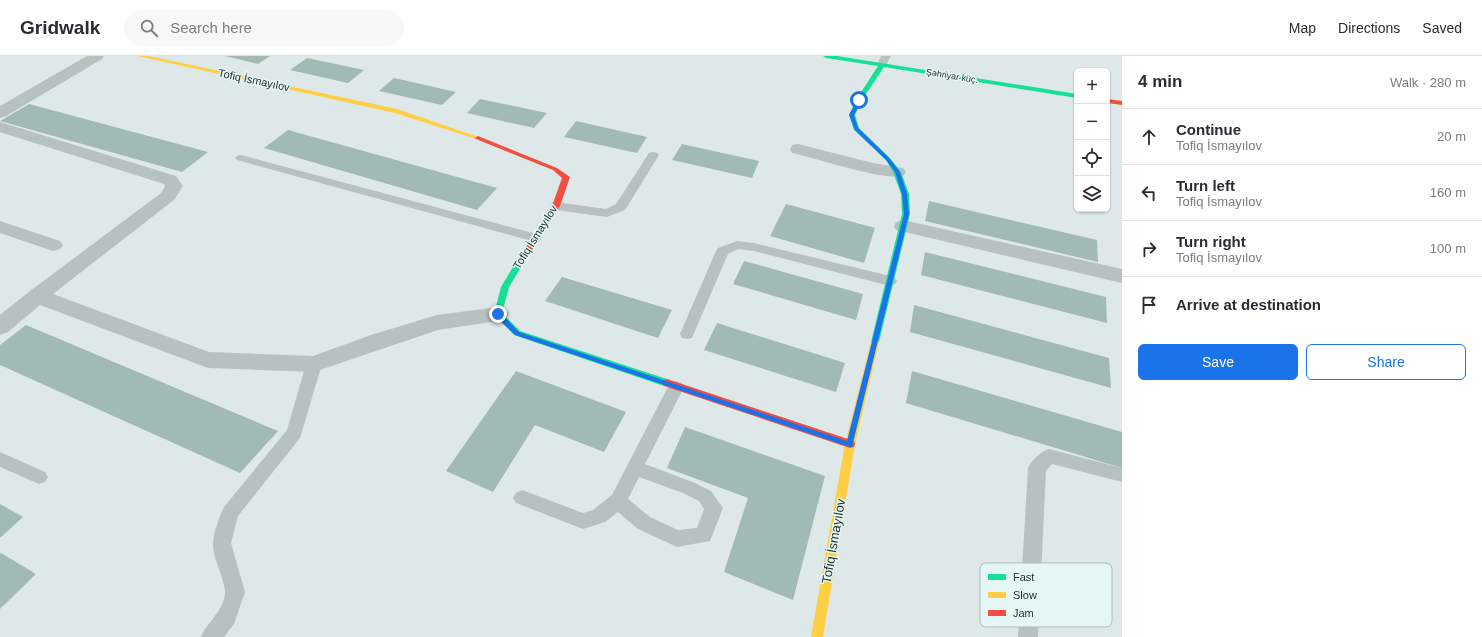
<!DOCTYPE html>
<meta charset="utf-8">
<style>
:root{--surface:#fff;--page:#f7f7f7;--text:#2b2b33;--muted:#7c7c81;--line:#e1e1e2;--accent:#1a73e8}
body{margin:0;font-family:Arial,sans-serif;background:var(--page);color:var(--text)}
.controls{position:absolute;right:12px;top:12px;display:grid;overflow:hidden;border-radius:6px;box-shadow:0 1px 3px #0004}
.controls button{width:36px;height:36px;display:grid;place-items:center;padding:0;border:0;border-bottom:1px solid var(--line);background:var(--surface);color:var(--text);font:20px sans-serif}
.stop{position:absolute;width:12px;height:12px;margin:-9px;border:3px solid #1a73e8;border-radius:50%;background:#fff}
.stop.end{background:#1a73e8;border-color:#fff;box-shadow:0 1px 4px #0008}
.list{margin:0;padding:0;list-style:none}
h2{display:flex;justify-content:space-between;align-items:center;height:52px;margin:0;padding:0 16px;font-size:17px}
h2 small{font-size:13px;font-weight:400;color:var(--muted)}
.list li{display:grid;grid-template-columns:26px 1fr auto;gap:12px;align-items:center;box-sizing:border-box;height:56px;padding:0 16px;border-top:1px solid var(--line)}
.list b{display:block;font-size:15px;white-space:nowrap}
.list p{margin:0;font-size:13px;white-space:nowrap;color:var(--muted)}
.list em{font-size:13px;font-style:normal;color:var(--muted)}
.actions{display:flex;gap:8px;padding:12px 16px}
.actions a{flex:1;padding:9px 0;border:1px solid var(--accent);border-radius:6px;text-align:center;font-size:14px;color:var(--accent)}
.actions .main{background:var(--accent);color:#fff}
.icon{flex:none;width:22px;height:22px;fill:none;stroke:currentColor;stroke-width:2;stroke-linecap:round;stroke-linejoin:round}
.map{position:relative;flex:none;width:1122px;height:581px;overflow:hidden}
header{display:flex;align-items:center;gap:24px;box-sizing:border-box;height:56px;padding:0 20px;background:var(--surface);border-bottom:1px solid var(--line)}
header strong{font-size:19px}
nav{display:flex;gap:22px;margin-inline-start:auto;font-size:14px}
.search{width:280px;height:36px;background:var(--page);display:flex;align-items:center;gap:10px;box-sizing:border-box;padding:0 14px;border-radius:22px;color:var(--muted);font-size:15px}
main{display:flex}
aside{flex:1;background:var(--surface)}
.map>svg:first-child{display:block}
.building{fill:#a2bab4}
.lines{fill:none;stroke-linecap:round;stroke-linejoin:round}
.lane{fill:#b7c1c0;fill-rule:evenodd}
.street{fill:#b7c1c0;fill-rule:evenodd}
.fast{fill:#16e098;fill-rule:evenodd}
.slow{fill:#ffcf43;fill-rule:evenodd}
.jam{fill:#f24e42;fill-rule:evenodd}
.route{fill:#1a73e8}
.labels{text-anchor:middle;stroke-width:3;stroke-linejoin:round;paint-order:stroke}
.far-street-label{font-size:9px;fill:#26312f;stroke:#e5f6f6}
.street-label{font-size:11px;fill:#26312f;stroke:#e5f6f6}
.near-street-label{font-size:13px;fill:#26312f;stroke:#e5f6f6}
.key{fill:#e5f6f6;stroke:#acbbba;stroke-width:1}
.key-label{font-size:11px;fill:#26312f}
</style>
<header>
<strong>Gridwalk</strong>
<div class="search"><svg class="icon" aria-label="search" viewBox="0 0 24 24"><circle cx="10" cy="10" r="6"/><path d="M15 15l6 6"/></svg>Search here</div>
<nav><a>Map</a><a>Directions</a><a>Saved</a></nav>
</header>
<main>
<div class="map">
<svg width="1122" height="581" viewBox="0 0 1122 581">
<rect width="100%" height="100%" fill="#dee8e8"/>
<g class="building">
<path d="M 225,0 L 270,0 L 258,8 Z"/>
<path d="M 307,2 L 364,14 L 348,27 L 290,14 Z"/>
<path d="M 394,22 L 456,36 L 442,49 L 379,35 Z"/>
<path d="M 480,43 L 547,57 L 534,72 L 467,57 Z"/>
<path d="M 29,48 L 208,96 L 182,116 L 0,65 Z"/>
<path d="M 576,65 L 647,81 L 637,97 L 564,81 Z"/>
<path d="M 288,74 L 497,132 L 477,154 L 264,92 Z"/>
<path d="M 682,88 L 759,105 L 752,122 L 672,104 Z"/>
<path d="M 929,145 L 1097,184 L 1098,206 L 925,165 Z"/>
<path d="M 786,148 L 875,172 L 864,207 L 770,180 Z"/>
<path d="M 925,196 L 1106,241 L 1107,267 L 921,219 Z"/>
<path d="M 744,205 L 863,238 L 856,264 L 733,228 Z"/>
<path d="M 562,221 L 672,254 L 658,282 L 545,245 Z"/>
<path d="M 914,249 L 1109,302 L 1111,332 L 910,276 Z"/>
<path d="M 717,267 L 845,307 L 836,336 L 704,294 Z"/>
<path d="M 26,269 L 278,375 L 240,417 L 0,309 L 0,289 Z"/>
<path d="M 516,315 L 626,356 L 604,396 L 535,369 L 493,436 L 446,415 Z"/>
<path d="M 912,315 L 1122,376 L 1122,412 L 906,347 Z"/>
<path d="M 685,371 L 825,420 L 793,544 L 724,516 L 748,442 L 667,412 Z"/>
<path d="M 0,448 L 23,461 L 0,482 Z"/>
<path d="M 1,497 L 36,518 L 0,553 L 0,498 Z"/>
</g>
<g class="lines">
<g class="lane">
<path d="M 881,0 L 891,0 L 885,11 L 882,12 L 877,9 Z"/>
<path d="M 653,96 L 657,97 L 659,99 L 625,154 L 607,161 L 556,154 L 552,153 L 550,150 L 552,147 L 556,146 L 606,153 L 616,148 L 649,97 Z"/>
<path d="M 241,99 L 540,179 L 541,182 L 540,185 L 535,186 L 237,104 L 235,102 L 237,100 Z"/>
<path d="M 737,185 L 754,187 L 890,220 L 895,222 L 897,225 L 895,228 L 890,230 L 754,195 L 738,193 L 728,198 L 692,282 L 687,283 L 682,282 L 680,278 L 716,195 L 718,192 Z"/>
<path d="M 314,302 L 319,304 L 322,308 L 300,382 L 238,460 L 231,487 L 245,536 L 234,568 L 224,581 L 201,581 C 207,566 226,553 225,535 C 224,521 212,501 213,487 C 213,478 220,459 224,451 L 287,374 L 306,308 L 309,304 Z"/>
<path d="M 676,325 L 682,327 L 684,331 L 645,408 L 695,427 L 711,435 L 723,452 L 710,485 L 677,491 L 638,473 L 618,456 L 605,466 L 583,473 L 516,447 L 513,442 L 516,437 L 522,434 L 583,457 L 593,454 L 612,439 L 670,327 ZM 639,421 L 683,437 L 699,445 L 704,453 L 697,472 L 678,474 L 650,461 L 628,443 Z"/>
<path d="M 1049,393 L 1122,412 L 1122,426 L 1052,408 L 1046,415 L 1038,581 L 1018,581 L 1028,412 C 1032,404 1040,396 1049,393 Z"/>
<path d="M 0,396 L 45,416 L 48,421 L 45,426 L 39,428 L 0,411 Z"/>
</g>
<g class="street">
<path d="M 87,0 L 104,0 L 102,3 L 6,60 L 0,62 L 0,50 Z"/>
<path d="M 0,66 L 176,120 L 183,130 L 174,144 L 53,238 L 209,296 L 313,300 L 371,279 L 437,259 L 498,251 L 505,253 L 509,258 L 505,263 L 498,265 L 438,274 L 314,316 L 208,312 L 40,249 L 8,276 L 0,279 L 0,259 L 30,235 L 161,137 L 165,130 L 164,128 L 0,76 Z"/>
<path d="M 798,88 L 873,107 L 903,112 L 906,116 L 903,120 C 884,125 815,102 792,97 L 790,93 L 792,89 Z"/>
<path d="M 903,164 L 1122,213 L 1122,227 L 896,174 L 894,170 L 896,166 Z"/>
<path d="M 0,165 L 60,185 L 63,189 L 60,193 L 53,195 L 0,177 Z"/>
</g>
<g class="fast">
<path d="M 823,0 L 837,0 L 1077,38 L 1077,42 L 884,11 L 862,44 L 855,59 L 859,72 L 890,102 L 901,116 L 909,138 L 910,158 L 879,286 L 875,289 L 871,286 L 902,158 L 901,138 L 893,116 L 886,104 L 854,74 L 849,59 L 856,44 L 878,10 L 826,2 Z"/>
<path d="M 519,205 L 523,208 L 509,231 L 502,257 L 520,275 L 670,324 L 672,327 L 670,330 L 664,330 L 514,279 L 494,258 L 501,231 L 516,206 Z"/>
</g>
<g class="slow">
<path d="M 138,0 L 149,0 L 397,53 L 481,82 L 480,83 L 476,83 L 395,57 Z"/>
<path d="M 875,283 L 879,286 L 855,388 L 823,581 L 811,581 L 845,388 L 871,286 Z"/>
</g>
<g class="jam">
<path d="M 1107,43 L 1122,45 L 1122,49 L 1107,47 Z"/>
<path d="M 478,80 L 557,112 L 570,121 L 560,150 L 522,210 L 516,210 L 515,208 L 552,150 L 562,122 L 553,114 L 476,83 L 475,82 Z"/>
<path d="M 667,323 L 854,385 L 855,388 L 854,391 L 850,392 L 664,330 L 662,327 L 664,324 Z"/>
</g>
</g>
<path class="route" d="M 858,43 L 862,44 L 854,59 L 858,72 L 889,102 L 900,116 L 907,138 L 909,158 L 852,391 L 850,391 L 515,279 L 495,260 L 495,256 L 500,256 L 519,276 L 847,385 L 904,158 L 902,138 L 895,116 L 886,104 L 855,74 L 849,59 Z"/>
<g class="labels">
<g class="far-street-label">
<text transform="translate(952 20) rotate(9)" y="3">Şəhriyar küç.</text>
</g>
<g class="street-label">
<text transform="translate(254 24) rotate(12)" y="4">Tofiq İsmayılov</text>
<text transform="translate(535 181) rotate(-58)" y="4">Tofiq İsmayılov</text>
</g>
<g class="near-street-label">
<text transform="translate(833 485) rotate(-80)" y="5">Tofiq İsmayılov</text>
</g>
</g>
<rect x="980" y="507" width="132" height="64" rx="6" class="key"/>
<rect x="988" y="518" width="18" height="6" fill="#16e098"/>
<rect x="988" y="536" width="18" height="6" fill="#ffcf43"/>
<rect x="988" y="554" width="18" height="6" fill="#f24e42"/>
<g class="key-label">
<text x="1013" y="525">Fast</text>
<text x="1013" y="543">Slow</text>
<text x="1013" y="561">Jam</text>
</g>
</svg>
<div class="controls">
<button>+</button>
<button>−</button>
<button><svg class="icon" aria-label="locate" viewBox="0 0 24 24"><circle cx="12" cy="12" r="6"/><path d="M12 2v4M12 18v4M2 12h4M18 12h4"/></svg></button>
<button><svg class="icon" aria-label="layers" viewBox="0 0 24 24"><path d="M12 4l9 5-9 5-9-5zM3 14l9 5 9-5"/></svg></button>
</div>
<div class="stop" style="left:859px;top:44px"></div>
<div class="stop end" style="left:498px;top:258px"></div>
</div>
<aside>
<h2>4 min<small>Walk · 280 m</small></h2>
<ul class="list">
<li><svg class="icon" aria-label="ahead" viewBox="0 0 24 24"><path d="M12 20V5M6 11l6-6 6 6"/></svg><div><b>Continue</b><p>Tofiq İsmayılov</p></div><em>20 m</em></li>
<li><svg class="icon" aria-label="left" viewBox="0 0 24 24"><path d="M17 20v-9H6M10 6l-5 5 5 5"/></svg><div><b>Turn left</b><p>Tofiq İsmayılov</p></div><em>160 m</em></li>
<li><svg class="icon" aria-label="right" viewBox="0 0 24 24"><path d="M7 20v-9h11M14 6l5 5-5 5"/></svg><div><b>Turn right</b><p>Tofiq İsmayılov</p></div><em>100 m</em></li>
<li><svg class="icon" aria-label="arrive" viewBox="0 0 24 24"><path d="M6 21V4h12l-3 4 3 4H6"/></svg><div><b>Arrive at destination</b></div></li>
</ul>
<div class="actions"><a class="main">Save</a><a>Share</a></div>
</aside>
</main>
